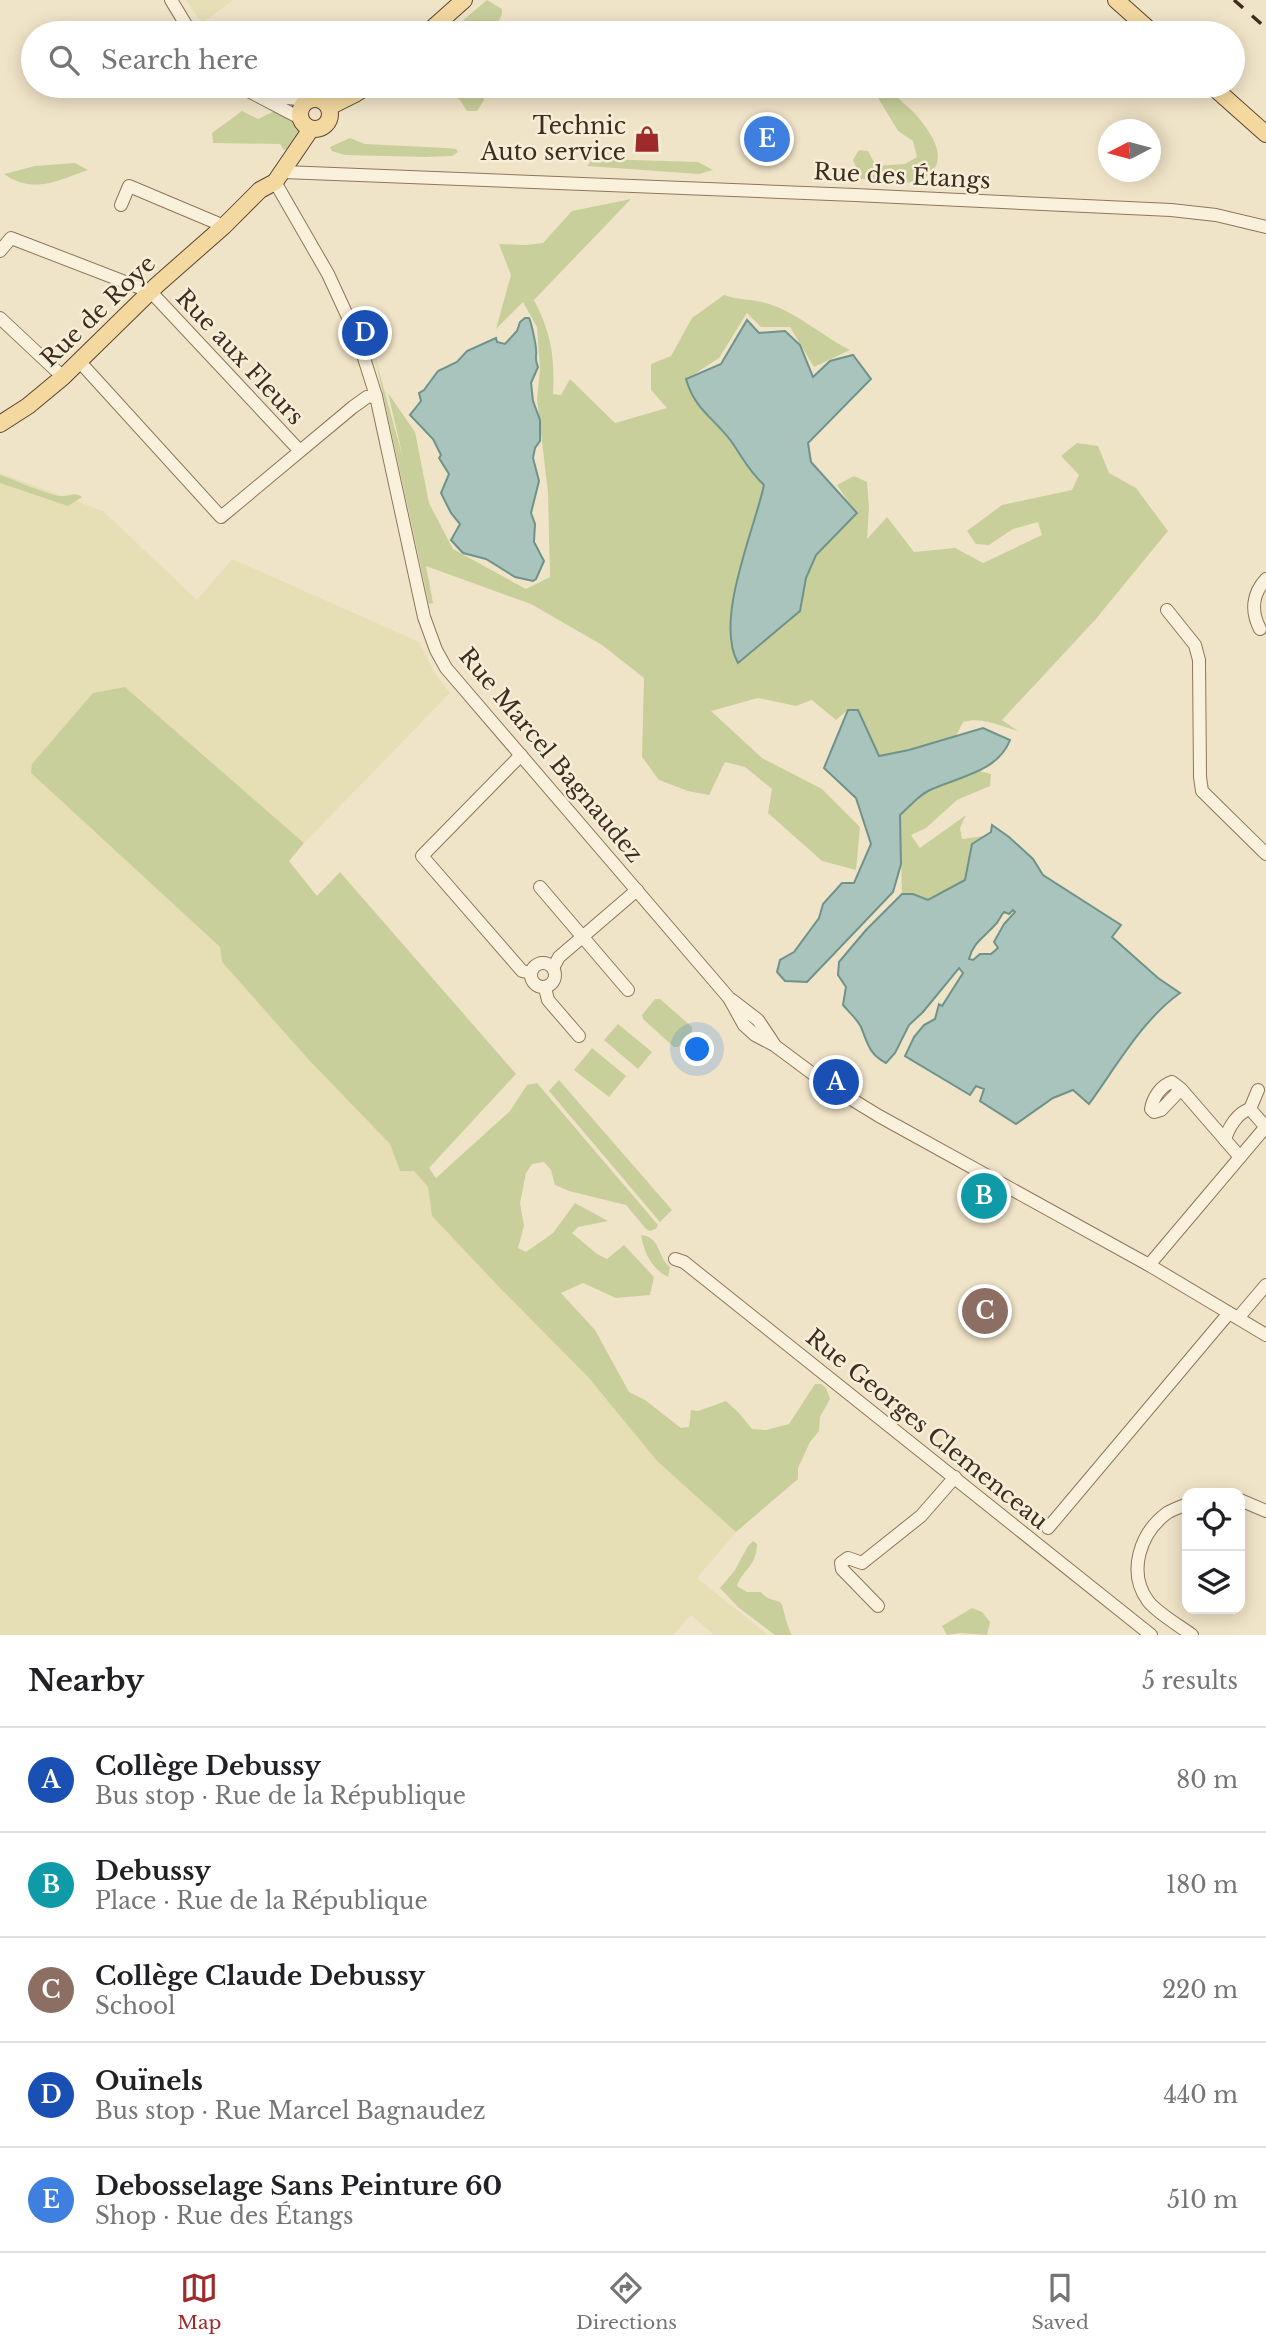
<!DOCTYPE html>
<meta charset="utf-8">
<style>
:root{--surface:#fff;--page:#f2f2f2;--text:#202124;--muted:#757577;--line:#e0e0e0;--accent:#9e2a2b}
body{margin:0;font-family:"Libre Baskerville",serif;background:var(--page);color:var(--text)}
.controls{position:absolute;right:21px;bottom:21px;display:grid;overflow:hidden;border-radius:14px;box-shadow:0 4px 18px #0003}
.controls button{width:63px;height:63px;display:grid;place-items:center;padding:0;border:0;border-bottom:2px solid var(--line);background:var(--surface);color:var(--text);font:35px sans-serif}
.compass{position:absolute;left:1098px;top:119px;width:63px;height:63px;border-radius:50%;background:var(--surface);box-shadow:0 4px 18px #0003;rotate:264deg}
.you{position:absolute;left:698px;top:1050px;width:24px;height:24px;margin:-18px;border:5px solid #fff;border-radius:50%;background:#1a73e8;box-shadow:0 0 0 10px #1a73e833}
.badge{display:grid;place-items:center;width:46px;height:46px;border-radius:50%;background:var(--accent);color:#fff;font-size:23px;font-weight:700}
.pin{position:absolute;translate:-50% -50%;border:4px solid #fff;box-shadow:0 2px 7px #0006}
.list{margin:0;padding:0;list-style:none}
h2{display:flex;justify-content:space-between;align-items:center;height:91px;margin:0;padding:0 28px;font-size:30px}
h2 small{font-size:23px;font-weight:400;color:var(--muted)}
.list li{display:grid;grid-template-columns:46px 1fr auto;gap:21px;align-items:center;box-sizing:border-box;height:105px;padding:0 28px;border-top:2px solid var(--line)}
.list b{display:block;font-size:26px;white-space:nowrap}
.list p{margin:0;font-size:23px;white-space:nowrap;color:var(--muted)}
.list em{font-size:23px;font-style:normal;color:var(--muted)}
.icon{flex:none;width:38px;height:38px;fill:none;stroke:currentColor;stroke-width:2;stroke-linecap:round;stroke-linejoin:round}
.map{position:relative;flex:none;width:1266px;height:1635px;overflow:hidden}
.search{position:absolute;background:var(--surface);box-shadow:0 4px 18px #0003;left:21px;right:21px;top:21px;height:77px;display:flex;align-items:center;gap:18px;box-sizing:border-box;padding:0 24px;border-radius:38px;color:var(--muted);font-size:26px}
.sheet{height:616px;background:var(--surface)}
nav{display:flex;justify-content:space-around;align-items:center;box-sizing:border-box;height:98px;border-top:2px solid var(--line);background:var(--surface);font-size:19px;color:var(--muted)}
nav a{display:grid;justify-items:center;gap:4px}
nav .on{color:var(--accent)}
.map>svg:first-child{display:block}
.farmland{fill:#e6deb5}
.green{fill:#c9cf9b}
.water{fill:#a9c4bc;stroke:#6f938a;stroke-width:2;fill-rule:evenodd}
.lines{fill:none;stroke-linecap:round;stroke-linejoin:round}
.minor-casing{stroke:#8d765c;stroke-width:14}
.major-casing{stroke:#5b4430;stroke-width:18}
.minor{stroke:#faf1dc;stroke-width:12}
.major{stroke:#f3d9a0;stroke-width:16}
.rail{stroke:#3d2e20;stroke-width:3.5;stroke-dasharray:12 12;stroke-linecap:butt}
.labels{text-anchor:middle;stroke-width:5;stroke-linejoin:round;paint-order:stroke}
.poi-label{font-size:23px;fill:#3d2e20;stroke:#f7eed8;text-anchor:end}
.street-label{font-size:23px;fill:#3d2e20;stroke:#f7eed8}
</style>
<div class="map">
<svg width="1266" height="1635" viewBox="0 0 1266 1635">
<rect width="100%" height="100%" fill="#f0e4c8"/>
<g class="farmland">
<path d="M 186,0 L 233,0 L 202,23 Z"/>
<path d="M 0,473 L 103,511 L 197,600 L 232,559 L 419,642 L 436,675 L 450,693 L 304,843 L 125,687 L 31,773 L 220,947 L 222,962 L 308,1059 L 390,1144 L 400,1171 L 414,1171 L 428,1187 L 433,1217 L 499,1287 L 588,1377 L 657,1461 L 736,1532 L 697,1578 L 768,1635 L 714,1635 L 691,1615 L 673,1635 L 0,1635 Z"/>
</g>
<g class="green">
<path d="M 487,0 L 502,9 L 502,14 L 493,33 L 448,33 Z"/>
<path d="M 443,86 L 479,86 L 484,100 L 477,111 L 467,111 L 460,100 Z"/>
<path d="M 871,86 L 888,86 C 896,99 907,104 917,116 C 935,137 954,168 916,181 C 904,185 875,180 861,179 L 853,160 L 859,150 L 868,151 L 876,166 L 905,164 L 917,157 L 913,141 L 898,131 Z"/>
<path d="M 242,111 L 258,119 L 275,111 L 294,119 L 299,133 L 291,147 L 284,150 L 280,144 L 213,143 L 212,133 Z"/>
<path d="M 350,138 L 365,144 L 446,148 L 456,149 L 458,152 L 452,156 L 425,157 L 345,155 L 332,151 L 330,147 Z"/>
<path d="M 601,159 L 698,162 L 713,170 L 699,174 L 587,166 L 591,161 Z"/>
<path d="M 75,163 L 88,170 C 58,180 34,195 4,174 L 35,166 Z"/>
<path d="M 631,199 L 534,300 C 551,333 555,356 553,394 L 561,395 L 570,379 L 615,423 L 667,408 L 651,390 L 651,364 L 671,356 L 692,318 L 724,295 C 738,300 748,299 762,302 C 795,310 820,335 850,350 L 814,367 L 790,327 L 761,327 L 747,313 L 719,358 L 687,379 C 695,410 713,417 731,441 C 742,457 749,471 764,484 L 738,573 L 730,633 L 800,611 L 806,578 L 816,555 L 856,513 L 837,485 L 854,476 L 867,482 L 869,507 L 867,539 L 887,517 L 914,552 L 955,548 L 983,563 L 1042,535 L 1038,522 L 1013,529 L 989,545 L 976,544 L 967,531 L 1002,505 L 1072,490 L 1079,475 L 1061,456 L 1077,443 L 1098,446 L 1109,473 L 1136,488 L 1168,531 L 1095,620 L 1002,720 L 1018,731 C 1000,726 982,716 963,722 L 956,736 L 909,750 L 878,756 L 858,710 L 848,710 L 836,720 L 812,700 L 796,706 L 758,698 L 711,711 L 762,758 L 822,789 L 860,827 L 856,870 L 822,861 L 768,813 L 772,789 L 745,767 L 725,762 L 709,795 L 688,791 L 659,780 L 642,757 L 644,678 L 602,645 L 531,604 L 426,566 L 433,603 L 429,604 L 375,357 L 403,458 L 388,393 L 415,432 L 429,503 L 453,549 L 526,589 L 550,577 L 548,493 L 537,399 L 540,369 L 537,327 L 523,302 L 496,329 L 511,275 L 499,244 L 526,245 L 543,243 L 572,211 Z"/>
<path d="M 0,475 C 13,479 48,495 60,496 C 69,497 73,491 82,497 L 68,506 L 0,483 Z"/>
<path d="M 125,687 L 304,843 L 289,861 L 317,896 L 340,872 L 516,1074 L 429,1168 L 436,1178 L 510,1111 L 527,1085 L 537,1083 L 658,1225 L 656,1229 L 650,1231 L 646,1229 L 626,1205 L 569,1191 L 555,1185 L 551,1170 L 544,1162 L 532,1164 L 526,1173 L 520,1203 L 524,1226 L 518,1248 L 526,1252 L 553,1233 L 575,1203 L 608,1221 L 578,1227 L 572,1233 L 597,1254 L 607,1259 L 624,1245 L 654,1277 L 650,1295 L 616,1298 L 583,1283 L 561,1293 L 595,1330 L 629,1392 L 645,1400 L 681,1428 L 689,1427 L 691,1410 L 698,1411 L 726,1401 L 739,1413 L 752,1429 L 766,1430 L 789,1424 L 815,1384 L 821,1384 L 826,1388 L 830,1399 L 820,1417 L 819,1431 L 810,1442 L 798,1468 L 798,1479 L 736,1532 L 657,1461 L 588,1377 L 499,1287 L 432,1216 L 428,1187 L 414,1171 L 400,1171 L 390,1144 L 308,1059 L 222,962 L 220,947 L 31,773 L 32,764 L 93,693 Z"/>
<path d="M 979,771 L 991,774 L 990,786 L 957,800 L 926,828 L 911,835 L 920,848 L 966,815 L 960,828 L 962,839 L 984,836 L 972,845 L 965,880 L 928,900 L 913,894 L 902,894 L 900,815 L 930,790 Z"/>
<path d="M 655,999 L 660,999 L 692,1027 L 692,1031 L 678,1047 L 674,1047 L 643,1019 L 642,1015 Z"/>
<path d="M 618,1024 L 652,1052 L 638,1069 L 604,1040 Z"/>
<path d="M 592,1048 L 626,1076 L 609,1097 L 574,1070 Z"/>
<path d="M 559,1080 L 672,1210 L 660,1222 L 549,1091 Z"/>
<path d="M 641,1235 C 661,1237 657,1257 670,1267 L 668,1277 C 652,1269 644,1253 641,1235 Z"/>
<path d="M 753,1541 L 757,1544 C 756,1568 742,1570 737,1586 L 747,1592 L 761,1592 C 770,1602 773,1598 781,1603 C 783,1605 787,1628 792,1635 L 775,1635 L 738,1607 L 720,1588 L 735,1570 L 748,1546 Z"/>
<path d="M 972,1608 L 982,1612 L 990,1622 L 987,1635 L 960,1633 L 947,1635 L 942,1626 Z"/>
</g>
<g class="water">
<path d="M 525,318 L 529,318 C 531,321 536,345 536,349 C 537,357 534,359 538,367 L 531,383 L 533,401 L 540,420 L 540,441 L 535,448 L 533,458 L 539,481 L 531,513 L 535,524 L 534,542 L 544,561 L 536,579 L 533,581 L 515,577 L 486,559 L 463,553 L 451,540 L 460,524 L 451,513 L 441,493 L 449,474 L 439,458 L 441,455 L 433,439 L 410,415 L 421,401 L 419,393 L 424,390 L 438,371 L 457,362 L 467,351 L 496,338 L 497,342 L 505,344 L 517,331 L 520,322 Z"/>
<path d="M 747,320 L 759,333 L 785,331 L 800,345 L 813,377 L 830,361 L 853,355 L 871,379 L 808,443 L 811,462 L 857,513 L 816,555 L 806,578 L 800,611 L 738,663 C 714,620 754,531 764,485 C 748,470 743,458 731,441 C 713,417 695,410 686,379 L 721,364 Z"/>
<path d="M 848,710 L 858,710 L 879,756 L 909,750 L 983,728 L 1010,740 C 998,772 958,777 930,790 C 919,795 909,807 900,815 L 901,864 L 893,892 L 807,982 L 785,981 L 777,972 L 780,960 L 794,952 L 819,918 L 823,904 L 842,883 L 854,883 L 871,844 L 856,798 L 824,768 Z"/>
<path d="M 992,825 L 1009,837 L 1033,859 L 1043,875 L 1121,925 L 1112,937 L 1158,978 L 1180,993 C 1142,1020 1116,1067 1089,1104 L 1073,1090 L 1053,1098 L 1016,1124 L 980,1101 L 984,1089 L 976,1086 L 970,1095 L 905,1056 L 914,1037 L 924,1025 L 935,1019 L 939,1004 L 942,1006 L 963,973 L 959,968 L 923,1012 L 909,1025 L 895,1053 L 886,1063 C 869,1054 868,1044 861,1027 C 857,1019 849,1012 843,1005 L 846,987 L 838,975 L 839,962 L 866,930 L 902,894 L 913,894 L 928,900 L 965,880 L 972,844 L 991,832 ZM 1013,910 L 1015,912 L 1004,924 L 994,942 L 998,948 L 991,954 L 980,954 L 973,960 L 969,959 C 973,943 983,938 994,926 C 999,922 1000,916 1004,912 L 1009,914 Z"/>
</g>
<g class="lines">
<defs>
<g id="minor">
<path d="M 171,0 L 191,33"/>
<path d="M 239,86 L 300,118"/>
<path d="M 267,96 L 308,100"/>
<path d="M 284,172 L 855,195 L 1171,210 L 1216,215 L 1266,227"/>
<path d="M 275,182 L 328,274 L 358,339 L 376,396 L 424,617 L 436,650 L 446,668 L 729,998 L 744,1025 L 755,1035 L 774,1045 L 825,1083 L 879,1116 L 1149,1265 L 1266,1335"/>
<path d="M 121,205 L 129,186 L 224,226"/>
<path d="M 0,251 L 11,238 L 151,292 L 299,450"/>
<path d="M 0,318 L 63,377"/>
<path d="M 79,361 L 221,517 L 353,407 L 367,397 L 376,396"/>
<path d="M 1167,610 L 1195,645 L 1199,660 L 1200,777 L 1202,791 L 1266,854"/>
<path d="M 1260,629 C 1251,612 1252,594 1266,579"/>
<path d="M 521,755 L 422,856 L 522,971 L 531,973"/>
<path d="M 540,887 L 628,990"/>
<circle cx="543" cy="975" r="12"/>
<path d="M 553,968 L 559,957 L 637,890"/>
<path d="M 545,988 L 548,1000 L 579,1036"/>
<path d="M 732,1000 L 758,1020 L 774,1044"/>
<path d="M 1181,1089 L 1161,1110 L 1154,1112 L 1151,1109 C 1153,1098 1160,1086 1172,1082 L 1181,1089 L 1240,1157"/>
<path d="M 1225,1140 C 1228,1128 1238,1112 1250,1109"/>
<path d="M 675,1259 L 684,1262 L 1151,1635"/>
<path d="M 1149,1265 L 1263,1130 L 1264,1125 L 1250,1109 L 1258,1090"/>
<path d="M 1238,1318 L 1266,1285"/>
<path d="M 1240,1500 L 1266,1511"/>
<path d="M 1187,1504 C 1181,1507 1173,1509 1167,1513 C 1140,1533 1127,1572 1148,1601 C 1157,1613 1180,1626 1192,1635"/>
<path d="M 1048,1528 L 1229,1313"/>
<path d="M 878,1606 L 842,1569 L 841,1563 L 848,1558 L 862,1563 L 921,1516 L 955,1477"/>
</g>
<g id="major">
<path d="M 1116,0 L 1153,33"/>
<path d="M 427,33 L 464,0"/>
<path d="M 1212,86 L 1266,134"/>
<circle cx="315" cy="114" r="15"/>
<path d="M 329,107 L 355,94 L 367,86"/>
<path d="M 0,424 L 28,406 L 63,377 L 157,285 L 224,226 L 260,190 L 275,182 L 311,129"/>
</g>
</defs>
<use href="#minor" class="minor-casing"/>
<use href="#major" class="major-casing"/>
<use href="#minor" class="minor"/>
<use href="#major" class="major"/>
<path class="rail" d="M 1234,0 L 1266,28"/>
</g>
<defs>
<symbol id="shop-bare" viewBox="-9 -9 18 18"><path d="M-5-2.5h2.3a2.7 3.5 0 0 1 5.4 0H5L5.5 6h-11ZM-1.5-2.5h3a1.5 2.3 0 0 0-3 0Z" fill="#9e2a2b" stroke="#f7eed8" stroke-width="2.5" paint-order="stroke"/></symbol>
</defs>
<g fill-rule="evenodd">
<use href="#shop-bare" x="628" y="120" width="38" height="38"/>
</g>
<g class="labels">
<g class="poi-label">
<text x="626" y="134">Technic<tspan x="626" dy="26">Auto service</tspan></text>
</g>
<g class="street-label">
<text transform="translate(902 176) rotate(3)" y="8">Rue des Étangs</text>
<text transform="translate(98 311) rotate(-44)" y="8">Rue de Roye</text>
<text transform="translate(240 357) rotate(47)" y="8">Rue aux Fleurs</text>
<text transform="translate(551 755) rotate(50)" y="8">Rue Marcel Bagnaudez</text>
<text transform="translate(927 1429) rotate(39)" y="8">Rue Georges Clemenceau</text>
</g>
</g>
</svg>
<div class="controls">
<button><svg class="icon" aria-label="locate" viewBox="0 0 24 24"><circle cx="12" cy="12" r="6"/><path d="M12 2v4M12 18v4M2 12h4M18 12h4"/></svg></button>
<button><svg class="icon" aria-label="layers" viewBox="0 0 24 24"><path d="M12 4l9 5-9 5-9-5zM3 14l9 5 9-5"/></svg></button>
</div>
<svg class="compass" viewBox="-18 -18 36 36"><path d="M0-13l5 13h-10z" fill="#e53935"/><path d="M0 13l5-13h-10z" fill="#757577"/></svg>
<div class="you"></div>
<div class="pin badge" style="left:836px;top:1082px;background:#1a4fb4">A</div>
<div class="pin badge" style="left:984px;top:1196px;background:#0f9aa8">B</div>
<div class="pin badge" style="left:985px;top:1311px;background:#8d6e63">C</div>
<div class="pin badge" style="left:365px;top:333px;background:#1a4fb4">D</div>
<div class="pin badge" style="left:767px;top:139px;background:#3f7fe0">E</div>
<div class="search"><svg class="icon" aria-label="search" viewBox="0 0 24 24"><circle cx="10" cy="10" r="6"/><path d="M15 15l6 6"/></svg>Search here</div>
</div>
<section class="sheet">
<h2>Nearby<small>5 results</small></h2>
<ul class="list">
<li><span class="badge" style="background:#1a4fb4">A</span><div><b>Collège Debussy</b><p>Bus stop · Rue de la République</p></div><em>80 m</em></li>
<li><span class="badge" style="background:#0f9aa8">B</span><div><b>Debussy</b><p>Place · Rue de la République</p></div><em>180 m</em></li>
<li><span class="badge" style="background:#8d6e63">C</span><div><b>Collège Claude Debussy</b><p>School</p></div><em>220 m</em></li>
<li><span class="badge" style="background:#1a4fb4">D</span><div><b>Ouïnels</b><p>Bus stop · Rue Marcel Bagnaudez</p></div><em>440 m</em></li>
<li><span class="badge" style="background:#3f7fe0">E</span><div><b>Debosselage Sans Peinture 60</b><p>Shop · Rue des Étangs</p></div><em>510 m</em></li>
</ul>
</section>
<nav>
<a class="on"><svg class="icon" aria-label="map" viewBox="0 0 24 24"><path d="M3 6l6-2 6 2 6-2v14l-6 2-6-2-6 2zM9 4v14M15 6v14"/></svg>Map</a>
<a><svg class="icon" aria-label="directions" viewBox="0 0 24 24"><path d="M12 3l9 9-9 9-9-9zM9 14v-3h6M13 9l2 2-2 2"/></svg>Directions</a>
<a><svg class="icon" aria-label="saved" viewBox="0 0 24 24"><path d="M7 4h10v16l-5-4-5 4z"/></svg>Saved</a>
</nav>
